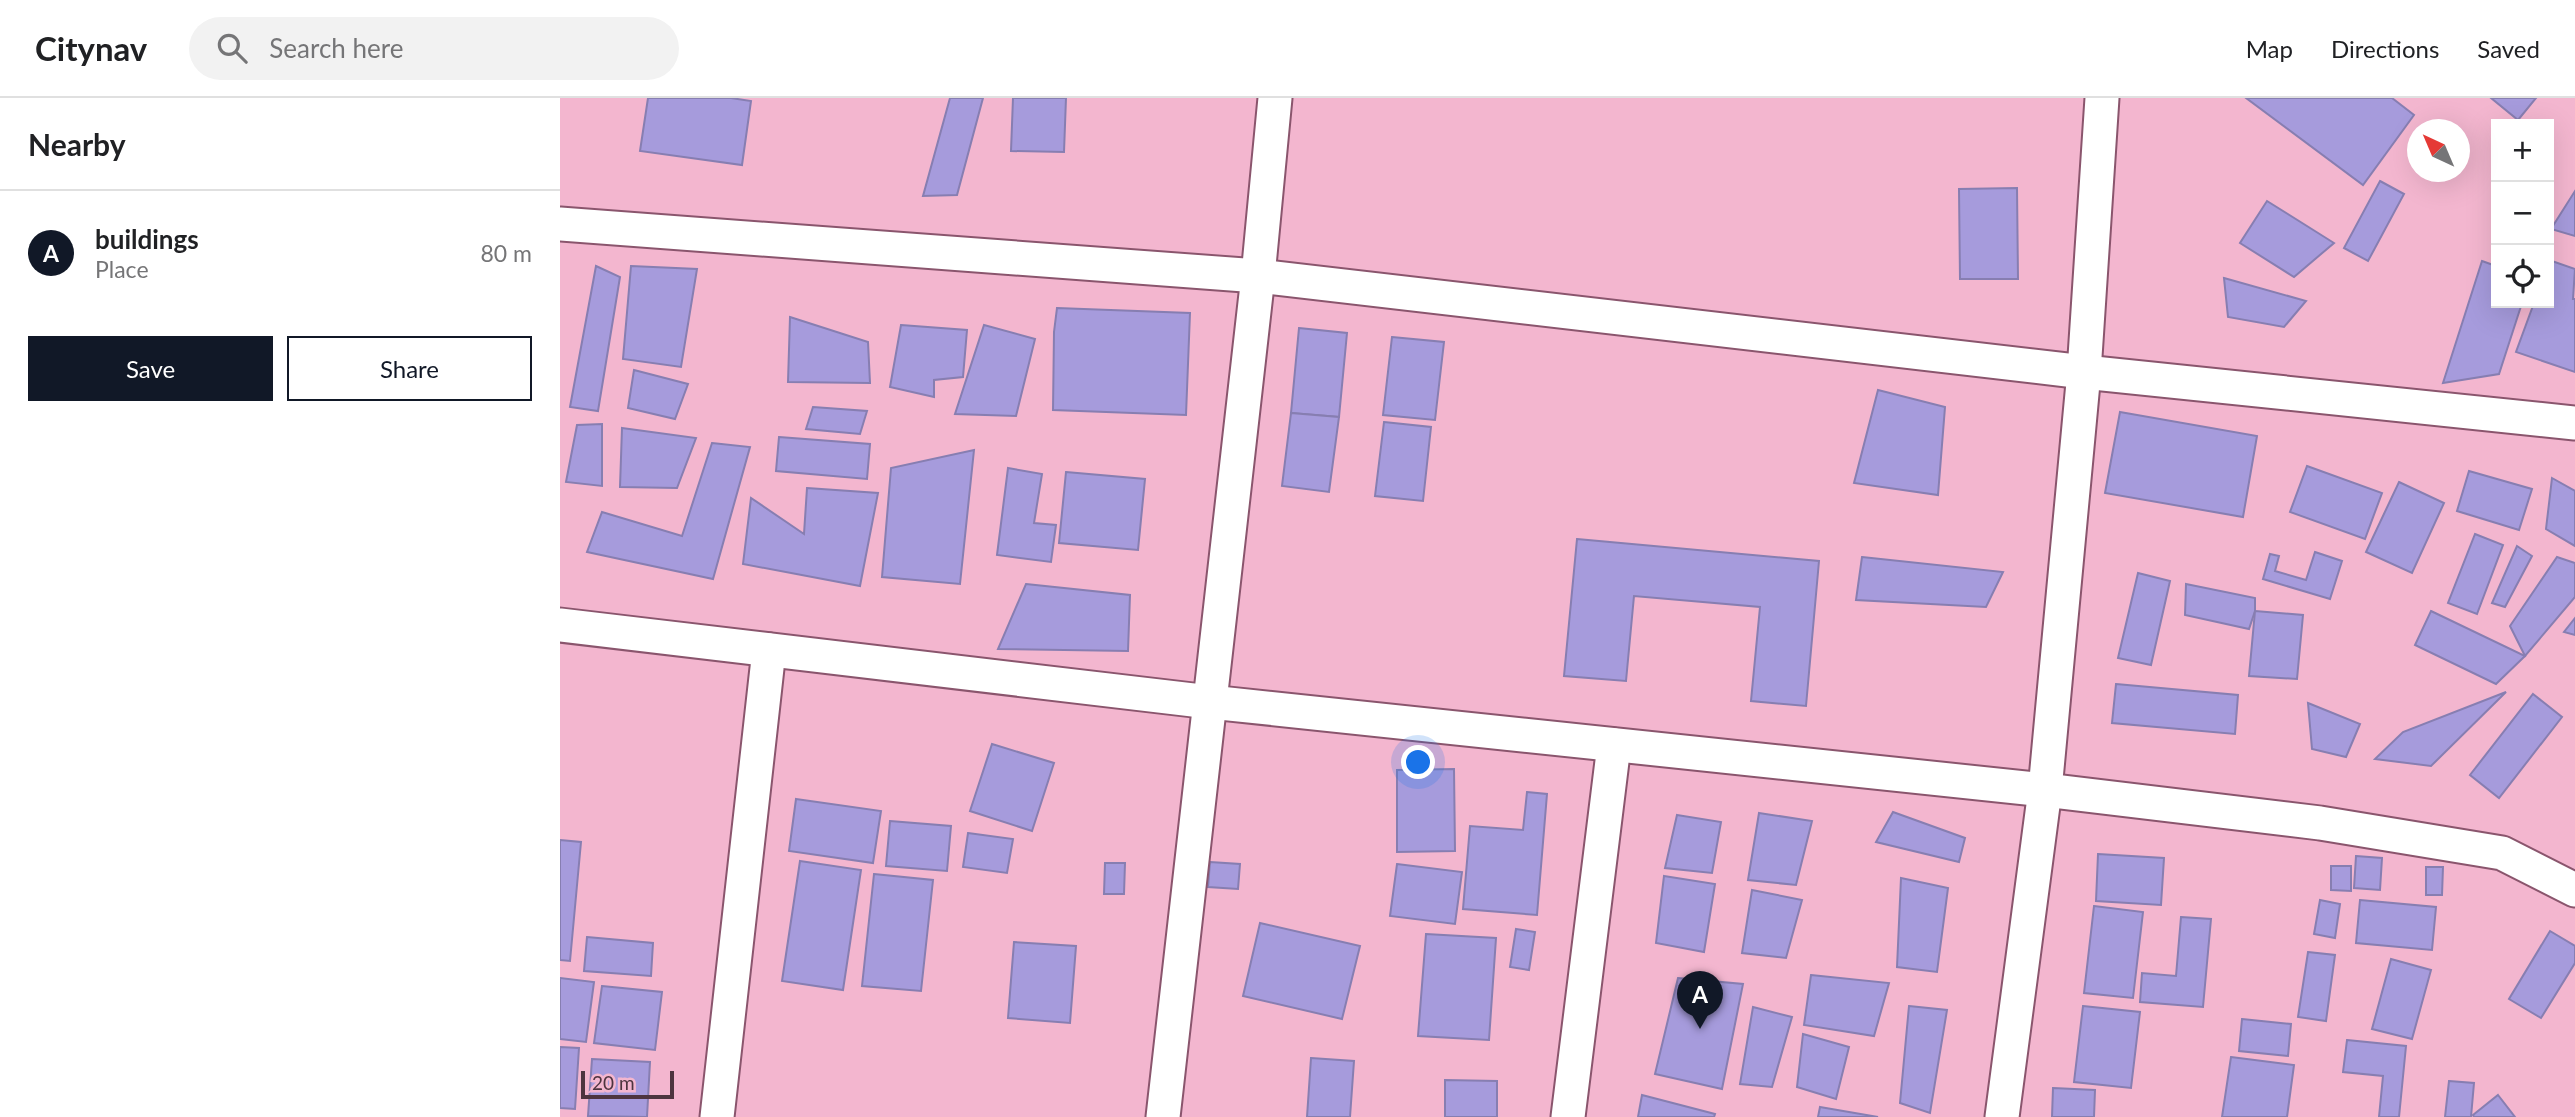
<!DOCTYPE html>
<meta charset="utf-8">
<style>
:root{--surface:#fff;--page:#f2f2f2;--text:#202124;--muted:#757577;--line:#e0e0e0;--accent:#111827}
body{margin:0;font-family:Lato,sans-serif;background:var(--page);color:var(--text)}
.controls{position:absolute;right:21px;top:21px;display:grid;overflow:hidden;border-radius:0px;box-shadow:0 7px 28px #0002}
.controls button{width:63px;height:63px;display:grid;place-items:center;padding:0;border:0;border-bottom:2px solid var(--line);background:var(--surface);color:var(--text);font:35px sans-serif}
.compass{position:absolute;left:1847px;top:21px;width:63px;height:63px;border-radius:50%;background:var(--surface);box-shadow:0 7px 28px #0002;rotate:316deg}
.scale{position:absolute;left:21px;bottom:18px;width:93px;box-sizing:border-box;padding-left:7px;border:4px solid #4d343f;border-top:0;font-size:19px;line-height:24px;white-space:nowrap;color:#4d343f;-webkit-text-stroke:5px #f3b6cf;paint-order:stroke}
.you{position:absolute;left:859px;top:665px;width:24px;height:24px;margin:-18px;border:5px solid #fff;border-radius:50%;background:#1a73e8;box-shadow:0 0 0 10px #1a73e833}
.badge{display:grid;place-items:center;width:46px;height:46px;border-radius:50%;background:var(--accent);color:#fff;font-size:23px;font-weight:700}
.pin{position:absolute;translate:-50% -58px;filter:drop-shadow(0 2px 4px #0008)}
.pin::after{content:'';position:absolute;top:37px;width:24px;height:21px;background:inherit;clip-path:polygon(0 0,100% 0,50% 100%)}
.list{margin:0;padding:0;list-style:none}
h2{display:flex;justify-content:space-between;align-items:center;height:91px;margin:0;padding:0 28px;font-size:30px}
h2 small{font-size:23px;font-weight:400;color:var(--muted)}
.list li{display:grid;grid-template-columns:46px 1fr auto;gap:21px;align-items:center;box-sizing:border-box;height:126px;padding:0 28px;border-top:2px solid var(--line)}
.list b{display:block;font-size:26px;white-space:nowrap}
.list p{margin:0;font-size:23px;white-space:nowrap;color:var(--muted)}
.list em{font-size:23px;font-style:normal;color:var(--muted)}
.actions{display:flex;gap:14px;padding:21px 28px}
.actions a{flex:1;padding:16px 0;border:2px solid var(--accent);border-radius:0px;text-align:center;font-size:24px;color:var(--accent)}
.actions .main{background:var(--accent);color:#fff}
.icon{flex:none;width:38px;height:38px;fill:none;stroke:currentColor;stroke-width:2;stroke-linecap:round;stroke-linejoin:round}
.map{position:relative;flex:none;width:2015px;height:1019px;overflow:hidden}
header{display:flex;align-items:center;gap:42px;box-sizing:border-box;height:98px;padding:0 35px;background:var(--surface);border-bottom:2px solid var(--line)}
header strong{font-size:33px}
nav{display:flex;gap:38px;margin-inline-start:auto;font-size:24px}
.search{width:490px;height:63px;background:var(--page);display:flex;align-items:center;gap:18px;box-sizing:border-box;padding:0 24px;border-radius:38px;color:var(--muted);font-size:26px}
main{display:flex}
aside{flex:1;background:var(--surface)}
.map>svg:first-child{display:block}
.building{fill:#a69bdc;stroke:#877eb1;stroke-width:2}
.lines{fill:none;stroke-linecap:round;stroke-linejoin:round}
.street-casing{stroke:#8a556d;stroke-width:37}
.street{stroke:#fff;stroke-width:33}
</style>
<header>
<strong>Citynav</strong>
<div class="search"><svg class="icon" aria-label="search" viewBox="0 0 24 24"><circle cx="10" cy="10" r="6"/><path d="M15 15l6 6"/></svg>Search here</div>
<nav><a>Map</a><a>Directions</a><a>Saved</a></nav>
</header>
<main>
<aside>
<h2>Nearby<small></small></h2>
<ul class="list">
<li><span class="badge">A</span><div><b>buildings</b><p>Place</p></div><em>80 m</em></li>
</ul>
<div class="actions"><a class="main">Save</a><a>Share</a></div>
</aside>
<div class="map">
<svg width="2015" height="1019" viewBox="0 0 2015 1019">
<rect width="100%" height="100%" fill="#f3b6cf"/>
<g class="building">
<path d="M 88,0 L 171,0 L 191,3 L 182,67 L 80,53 Z"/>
<path d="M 390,0 L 423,0 L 397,97 L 363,98 Z"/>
<path d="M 453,0 L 506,0 L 504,54 L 451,53 Z"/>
<path d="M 1686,0 L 1832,0 L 1854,17 L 1803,87 Z"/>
<path d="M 1931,0 L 1976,0 L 1958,22 Z"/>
<path d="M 1820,83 L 1844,96 L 1808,163 L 1784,150 Z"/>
<path d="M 1457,90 L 1458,181 L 1400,181 L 1399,91 Z"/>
<path d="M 2015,93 L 2015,138 L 1991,131 Z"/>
<path d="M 1707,103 L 1774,145 L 1734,179 L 1680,145 Z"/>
<path d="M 1989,162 L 2015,171 L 2013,201 L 2015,201 L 2015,274 L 1956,254 L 1974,205 L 1989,205 Z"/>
<path d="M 1922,163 L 1936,168 L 1936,205 L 1962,205 L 1939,276 L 1883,285 Z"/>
<path d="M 36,168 L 60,179 L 38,313 L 10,309 Z"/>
<path d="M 71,168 L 137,171 L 121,269 L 63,261 Z"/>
<path d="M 1664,180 L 1746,203 L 1724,229 L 1668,219 Z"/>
<path d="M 497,210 L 630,215 L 626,317 L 493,312 L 494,234 Z"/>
<path d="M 230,219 L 308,244 L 310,285 L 228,284 Z"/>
<path d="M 341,227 L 407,232 L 403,279 L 374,282 L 374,299 L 330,289 Z"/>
<path d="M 424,227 L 475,241 L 456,318 L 395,316 Z"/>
<path d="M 739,230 L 787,235 L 779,319 L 731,315 Z"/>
<path d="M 832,239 L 884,244 L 875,322 L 823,317 Z"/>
<path d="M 74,272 L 128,286 L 115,321 L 68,310 Z"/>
<path d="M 1318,292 L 1385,309 L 1378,397 L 1294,385 Z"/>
<path d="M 253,309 L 307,313 L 300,336 L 246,331 Z"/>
<path d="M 1560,314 L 1697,338 L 1683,419 L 1545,395 Z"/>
<path d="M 731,315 L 779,319 L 769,394 L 722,388 Z"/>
<path d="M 824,324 L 871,329 L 863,403 L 815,398 Z"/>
<path d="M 42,326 L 42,388 L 6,384 L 17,327 Z"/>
<path d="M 62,330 L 136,340 L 117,390 L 60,389 Z"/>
<path d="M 219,339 L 310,346 L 307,381 L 216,373 Z"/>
<path d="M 152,345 L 190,349 L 153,481 L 27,454 L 42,414 L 122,438 Z"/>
<path d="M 414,352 L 400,486 L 322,479 L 331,370 Z"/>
<path d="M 1747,368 L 1822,395 L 1805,441 L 1730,414 Z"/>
<path d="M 448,370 L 482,376 L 474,425 L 496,427 L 491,464 L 437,457 Z"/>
<path d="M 1909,373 L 1972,391 L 1959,432 L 1897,413 Z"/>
<path d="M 506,374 L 585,381 L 578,452 L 499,445 Z"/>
<path d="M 1992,380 L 2015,393 L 2015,448 L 1986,431 Z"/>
<path d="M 1839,384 L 1884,405 L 1852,475 L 1806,454 Z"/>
<path d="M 247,390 L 318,395 L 300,488 L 183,466 L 191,400 L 244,436 Z"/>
<path d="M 1915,436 L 1943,447 L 1917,516 L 1888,505 Z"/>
<path d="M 1017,441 L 1259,463 L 1246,608 L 1191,603 L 1200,509 L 1074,498 L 1066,583 L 1004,578 Z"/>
<path d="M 1957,448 L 1972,458 L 1945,509 L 1932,505 Z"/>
<path d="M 1755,454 L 1782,463 L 1770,501 L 1703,481 L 1710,456 L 1719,458 L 1715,473 L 1746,482 Z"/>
<path d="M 1302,459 L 1443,474 L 1426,509 L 1296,502 Z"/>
<path d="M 1997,459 L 2015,465 L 2015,499 L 1965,558 L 1950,528 Z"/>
<path d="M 1578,475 L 1610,483 L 1591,567 L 1558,560 Z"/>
<path d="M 466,486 L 570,497 L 568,553 L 438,551 Z"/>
<path d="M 1626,486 L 1695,500 L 1695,513 L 1689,531 L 1625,517 Z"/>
<path d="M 1695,513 L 1743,517 L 1737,581 L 1689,578 Z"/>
<path d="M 1871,513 L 1965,558 L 1936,586 L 1855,547 Z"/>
<path d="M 2015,520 L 2015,537 L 2004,534 Z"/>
<path d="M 1556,586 L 1678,597 L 1675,636 L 1552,625 Z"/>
<path d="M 1946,594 L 1871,668 L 1815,661 L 1843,634 Z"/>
<path d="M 1973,596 L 2002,619 L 1939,700 L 1910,677 Z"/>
<path d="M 1748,605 L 1800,626 L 1786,659 L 1752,651 Z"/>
<path d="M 432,646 L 494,665 L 472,733 L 410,713 Z"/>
<path d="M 894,671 L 895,753 L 837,754 L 837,672 Z"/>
<path d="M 967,694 L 987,696 L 977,817 L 903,811 L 910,728 L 963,732 Z"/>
<path d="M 236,701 L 321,713 L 313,765 L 229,753 Z"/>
<path d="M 1333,714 L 1405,740 L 1399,764 L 1316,744 Z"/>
<path d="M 1199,715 L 1252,723 L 1236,787 L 1188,782 Z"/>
<path d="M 1117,717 L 1161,724 L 1152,775 L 1105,770 Z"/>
<path d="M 330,723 L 391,728 L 387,773 L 326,768 Z"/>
<path d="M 408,735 L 453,741 L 447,775 L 403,769 Z"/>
<path d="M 0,742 L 21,744 L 10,863 L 0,862 Z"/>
<path d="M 1538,756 L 1604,760 L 1601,807 L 1536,803 Z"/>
<path d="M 1796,758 L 1822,760 L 1820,792 L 1794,790 Z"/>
<path d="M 240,763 L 301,772 L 283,892 L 222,883 Z"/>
<path d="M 650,764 L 680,766 L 678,791 L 648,789 Z"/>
<path d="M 545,765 L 565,765 L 564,796 L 544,796 Z"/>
<path d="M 837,766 L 902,774 L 895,826 L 830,818 Z"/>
<path d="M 1771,768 L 1791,768 L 1791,793 L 1771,792 Z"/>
<path d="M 1866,769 L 1883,769 L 1882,797 L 1866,797 Z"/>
<path d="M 314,776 L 373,782 L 361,893 L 302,888 Z"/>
<path d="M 1104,778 L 1155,786 L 1144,854 L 1096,845 Z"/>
<path d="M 1341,780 L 1388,790 L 1377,874 L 1337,869 Z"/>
<path d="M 1192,792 L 1242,802 L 1226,860 L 1182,855 Z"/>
<path d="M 1760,802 L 1780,806 L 1775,840 L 1754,836 Z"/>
<path d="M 1800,802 L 1876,809 L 1872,852 L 1796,845 Z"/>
<path d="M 1534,808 L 1583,814 L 1573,900 L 1524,895 Z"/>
<path d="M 1621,819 L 1651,821 L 1643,909 L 1580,904 L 1582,875 L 1616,878 Z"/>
<path d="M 700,825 L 800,848 L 782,921 L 683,898 Z"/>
<path d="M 956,831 L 975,834 L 969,872 L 950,869 Z"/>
<path d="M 1990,833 L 2015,848 L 2015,865 L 1981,920 L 1949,901 Z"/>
<path d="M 866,836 L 936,840 L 929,942 L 858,938 Z"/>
<path d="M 27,839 L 93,845 L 91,878 L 24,873 Z"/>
<path d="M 454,844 L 516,848 L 510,925 L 448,920 Z"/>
<path d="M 1748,854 L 1775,857 L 1766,923 L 1738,919 Z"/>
<path d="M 1831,861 L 1871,872 L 1852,941 L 1812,931 Z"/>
<path d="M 1251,877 L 1329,885 L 1314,938 L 1244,927 Z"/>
<path d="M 0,880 L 34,884 L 26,944 L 0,941 Z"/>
<path d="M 1118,880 L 1183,886 L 1162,991 L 1095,976 Z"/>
<path d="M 42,888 L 102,894 L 95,952 L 34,945 Z"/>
<path d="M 1349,908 L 1387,912 L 1370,1015 L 1340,1005 Z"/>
<path d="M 1523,908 L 1580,914 L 1571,990 L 1514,984 Z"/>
<path d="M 1193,909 L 1232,919 L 1212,989 L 1180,986 Z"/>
<path d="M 1682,921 L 1731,926 L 1728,958 L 1679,953 Z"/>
<path d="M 1243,936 L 1289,949 L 1276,1001 L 1237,989 Z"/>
<path d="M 1787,942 L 1846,948 L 1839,1019 L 1819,1019 L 1823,978 L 1783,974 Z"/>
<path d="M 0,949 L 19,950 L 15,1011 L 0,1010 Z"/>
<path d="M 1671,959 L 1734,967 L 1727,1019 L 1662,1019 Z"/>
<path d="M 751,960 L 794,963 L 790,1019 L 747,1019 Z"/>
<path d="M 32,961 L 90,964 L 87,1019 L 28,1018 Z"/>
<path d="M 885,982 L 937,983 L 937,1019 L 885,1019 Z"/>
<path d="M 1889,983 L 1914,985 L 1911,1019 L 1885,1019 Z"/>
<path d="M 1493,990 L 1535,992 L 1534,1019 L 1492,1019 Z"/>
<path d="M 1082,997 L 1155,1016 L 1154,1019 L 1078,1019 Z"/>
<path d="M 1938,997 L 1955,1019 L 1914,1019 L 1913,1017 Z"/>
<path d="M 1260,1009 L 1318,1019 L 1258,1019 Z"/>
</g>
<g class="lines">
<defs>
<g id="street">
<path d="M 0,126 L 698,178 L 1524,274 L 2015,325"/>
<path d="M 0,527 L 650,604 L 1485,692 L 1760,725 L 1942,755 L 2015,792"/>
<path d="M 157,1019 L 209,552"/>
<path d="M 603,1019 L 698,178 L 715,0"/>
<path d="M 1008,1019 L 1054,647"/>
<path d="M 1442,1019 L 1485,692 L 1524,274 L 1542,0"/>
</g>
</defs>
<use href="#street" class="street-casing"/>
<use href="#street" class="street"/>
</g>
</svg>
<div class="controls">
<button>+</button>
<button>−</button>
<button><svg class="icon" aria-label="locate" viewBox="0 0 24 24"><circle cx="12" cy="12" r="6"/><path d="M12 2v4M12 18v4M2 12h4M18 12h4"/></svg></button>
</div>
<svg class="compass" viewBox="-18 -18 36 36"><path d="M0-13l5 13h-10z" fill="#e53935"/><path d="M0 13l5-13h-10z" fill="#757577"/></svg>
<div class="scale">20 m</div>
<div class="you"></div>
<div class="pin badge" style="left:1140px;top:931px">A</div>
</div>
</main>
